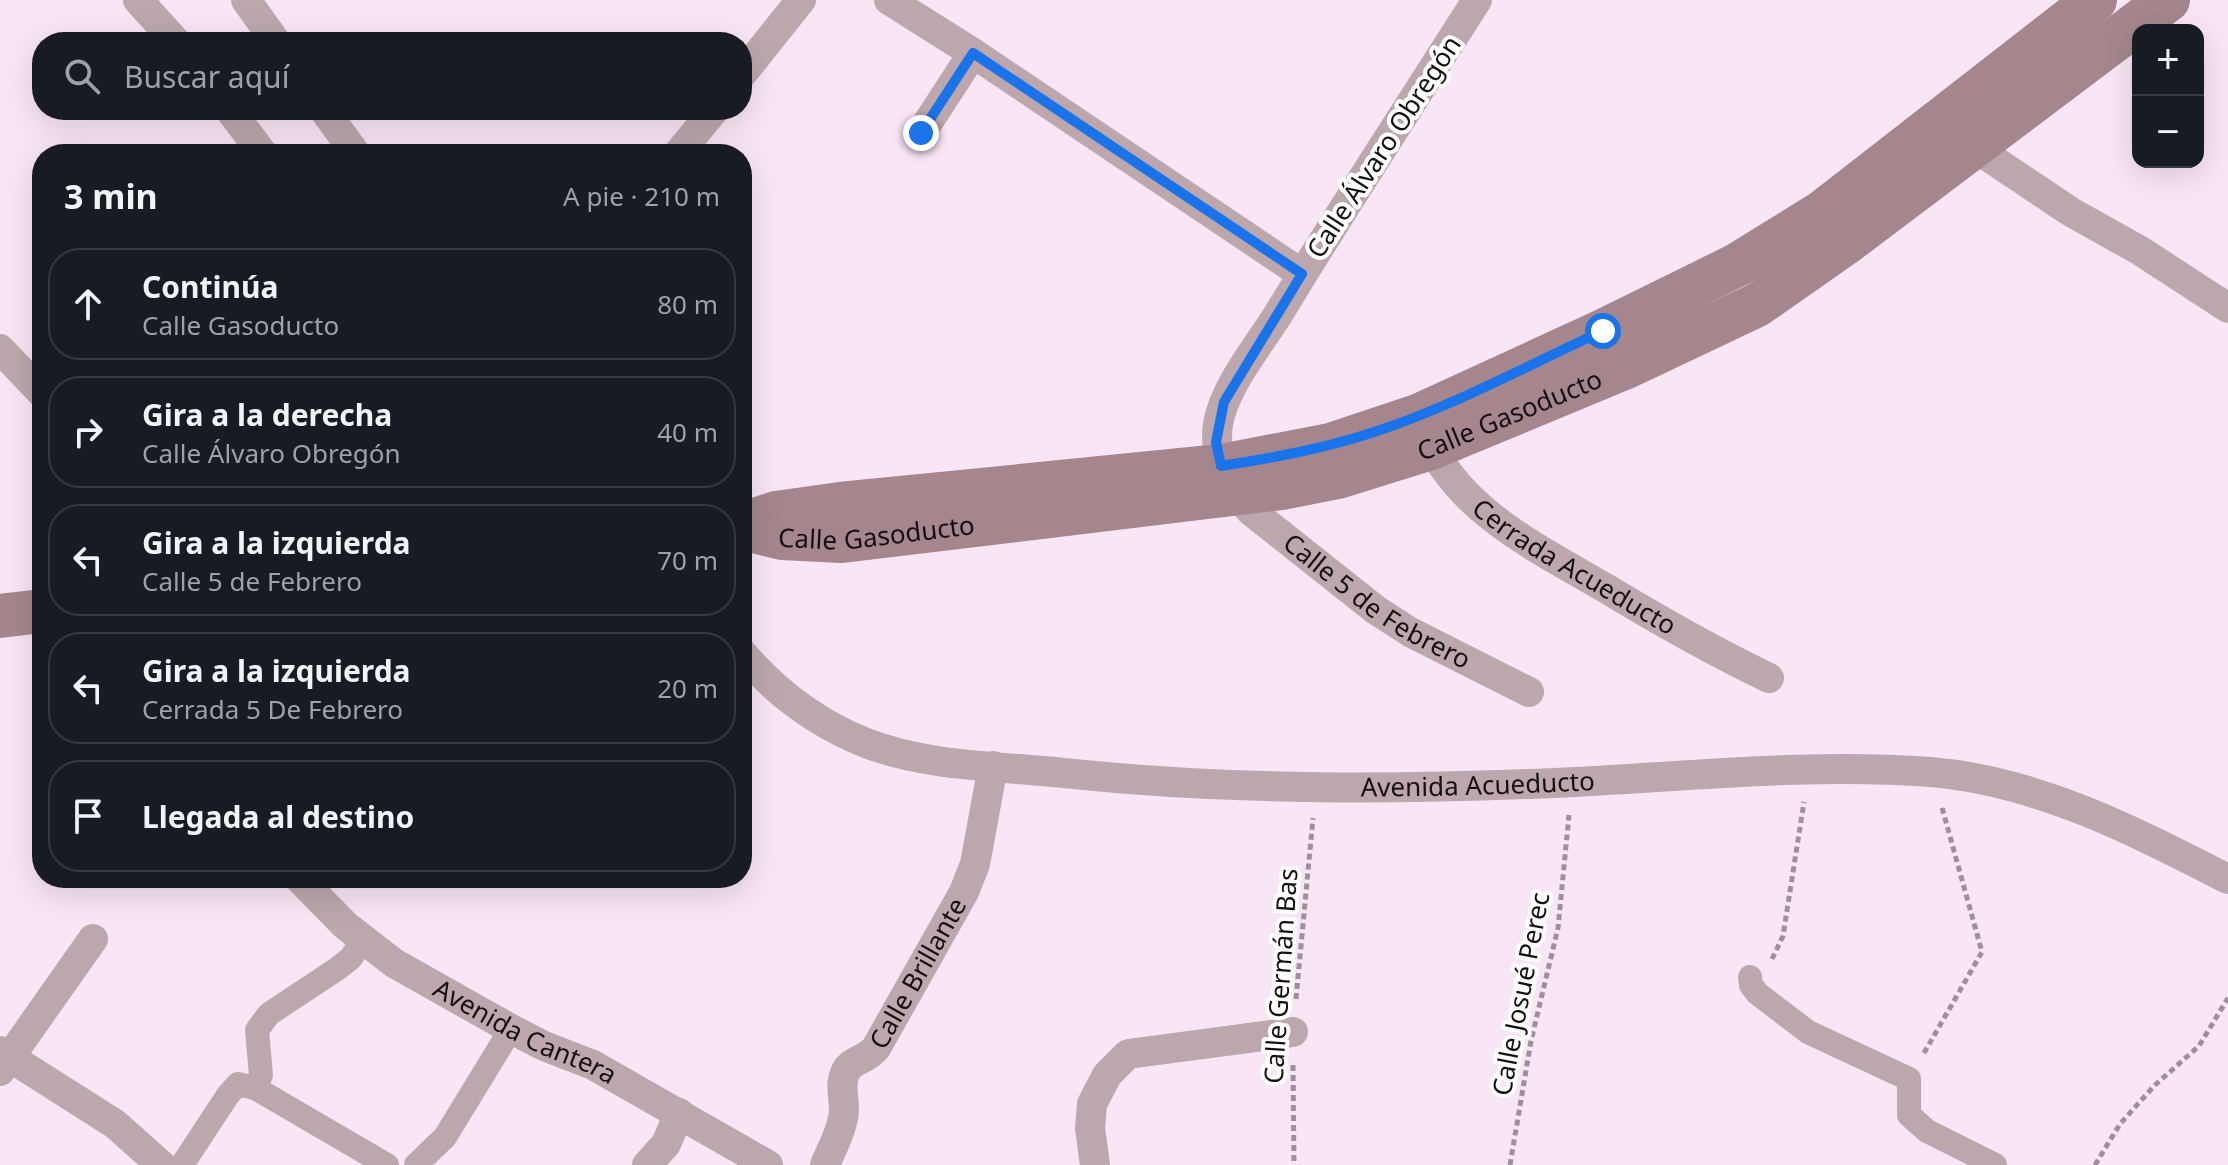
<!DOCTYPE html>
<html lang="es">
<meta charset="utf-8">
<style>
:root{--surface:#171b24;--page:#242831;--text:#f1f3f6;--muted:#9ea1a6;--line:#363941}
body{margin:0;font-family:"Noto Sans",sans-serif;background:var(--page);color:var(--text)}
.controls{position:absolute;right:24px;top:24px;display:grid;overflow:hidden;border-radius:16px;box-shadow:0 8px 32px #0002}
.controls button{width:72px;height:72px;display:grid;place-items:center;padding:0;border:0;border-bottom:2px solid var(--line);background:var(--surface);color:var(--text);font:40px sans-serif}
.stop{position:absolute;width:24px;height:24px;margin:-18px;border:6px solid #1a73e8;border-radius:50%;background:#fff}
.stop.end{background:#1a73e8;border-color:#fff;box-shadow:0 2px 8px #0008}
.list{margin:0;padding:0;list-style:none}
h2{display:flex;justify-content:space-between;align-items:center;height:104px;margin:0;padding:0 32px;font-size:34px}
h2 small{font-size:26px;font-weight:400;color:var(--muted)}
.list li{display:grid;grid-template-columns:52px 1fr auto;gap:24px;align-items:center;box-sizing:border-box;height:112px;margin:0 16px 16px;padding:0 16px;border:2px solid var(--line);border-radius:32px}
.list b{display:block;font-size:30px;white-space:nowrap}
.list p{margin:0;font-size:26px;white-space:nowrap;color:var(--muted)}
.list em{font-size:26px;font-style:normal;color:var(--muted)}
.icon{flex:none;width:44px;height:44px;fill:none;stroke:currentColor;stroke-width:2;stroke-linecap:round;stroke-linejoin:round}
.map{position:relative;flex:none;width:2228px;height:1165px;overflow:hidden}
.search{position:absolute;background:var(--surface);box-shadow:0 8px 32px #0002;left:32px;top:32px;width:720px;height:88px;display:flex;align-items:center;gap:20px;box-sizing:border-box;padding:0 28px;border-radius:32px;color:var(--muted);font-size:30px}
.panel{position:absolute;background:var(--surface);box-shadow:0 8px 32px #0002;left:32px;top:144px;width:720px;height:744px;border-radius:32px}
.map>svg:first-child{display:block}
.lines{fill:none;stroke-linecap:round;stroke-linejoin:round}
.path{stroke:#9d909b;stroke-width:5;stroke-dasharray:6 4;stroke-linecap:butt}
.pedestrian{stroke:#bda7ac;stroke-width:24}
.minor{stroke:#bda7ac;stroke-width:30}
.secondary{stroke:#a5868d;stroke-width:44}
.route{stroke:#1a73e8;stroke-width:10}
.labels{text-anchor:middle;stroke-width:8;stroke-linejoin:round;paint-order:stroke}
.street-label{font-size:26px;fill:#161015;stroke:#fff}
</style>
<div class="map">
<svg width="2228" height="1165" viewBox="0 0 2228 1165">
<rect width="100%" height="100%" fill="#f8e5f5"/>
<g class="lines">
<g class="path">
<path d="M 1772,959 L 1783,936 L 1804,802"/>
<path d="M 1296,999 L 1313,818"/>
<path d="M 1924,1053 L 1982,952 L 1941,804"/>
<path d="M 1293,1065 L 1294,1165"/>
<path d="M 1510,1165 L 1531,1041 L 1558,928 L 1569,815"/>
<path d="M 2095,1165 L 2120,1124 L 2155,1085 L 2199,1046 L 2228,998"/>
</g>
<g class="pedestrian">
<path d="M 1750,977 L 1751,985 L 1757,993 L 1808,1032 L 1909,1079 L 1909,1115 L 1927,1131 L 1995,1165"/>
<path d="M 255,1088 L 261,1075 L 257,1030 L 269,1014 L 337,969 L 351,958 L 362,940"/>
<path d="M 182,1165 L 228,1095 L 238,1084 L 255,1088 L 387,1165"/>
<path d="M 416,1165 L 445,1137 L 511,1029"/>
</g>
<g class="minor">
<path d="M 138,0 L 176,42"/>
<path d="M 246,0 L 276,42"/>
<path d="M 889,0 L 973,53 L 1302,274"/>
<path id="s1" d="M 1477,0 C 1411,104 1343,207 1279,313 C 1259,345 1224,387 1218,424 C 1213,459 1228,486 1251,511 L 1376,610 L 1410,632 L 1529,692"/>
<path d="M 742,74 L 801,0"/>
<path d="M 230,110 L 263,154"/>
<path d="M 324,110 L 356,154"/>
<path d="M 921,133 L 973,53"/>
<path d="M 1962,136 L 1974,147 L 2071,212 L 2139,250 L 2228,308"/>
<path d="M 678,154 L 714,110"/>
<path d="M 0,349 L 42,393"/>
<path id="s2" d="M 1425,432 C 1455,510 1539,549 1607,589 C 1660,621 1713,651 1769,678"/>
<path id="s3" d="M 742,653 C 777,694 816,723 866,743 C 928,767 999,766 1064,773 C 1234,791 1405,790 1575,782 C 1693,776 1813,763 1931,772 C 2038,781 2134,831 2228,879"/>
<path id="s4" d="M 299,878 L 345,925 L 394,963 L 511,1029 L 544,1046 L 593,1065 L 768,1165"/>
<path d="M 0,1051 L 115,1124 L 161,1165"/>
<path d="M 0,1071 L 93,939"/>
<path d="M 647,1165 L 666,1144 L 679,1113"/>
<path id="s5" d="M 825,1165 C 831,1150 840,1135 843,1118 C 847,1101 837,1086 847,1069 C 853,1060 866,1060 876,1048 L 964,892 L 975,864 L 993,766"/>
<path d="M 1095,1165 L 1090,1128 L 1092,1104 L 1107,1075 L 1128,1054 L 1293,1032"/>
</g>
<g class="secondary">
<path d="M 746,523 L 776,513 L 840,504 L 1221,466 L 1330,445 L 1420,415 L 1603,331 L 1737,265 L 1821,213 L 2095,0"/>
<path id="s6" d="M 742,528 L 782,538 L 842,541 L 1282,488 L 1338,477 L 1431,448 L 1624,368 L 1757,305 L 1847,242 L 2168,0"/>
<path d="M 0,616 L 42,611"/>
</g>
</g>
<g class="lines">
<path class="route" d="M 921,133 L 973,53 L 1302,274 L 1224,402 L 1216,442 L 1221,466 C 1272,458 1322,449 1371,433 C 1450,408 1528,365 1603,331"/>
</g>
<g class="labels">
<g class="street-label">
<text transform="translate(1384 147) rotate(-57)" y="9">Calle Álvaro Obregón</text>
<text dy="9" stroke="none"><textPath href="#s6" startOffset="784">Calle Gasoducto</textPath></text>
<text dy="9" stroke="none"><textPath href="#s6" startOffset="136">Calle Gasoducto</textPath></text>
<text dy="9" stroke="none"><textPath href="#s2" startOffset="206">Cerrada Acueducto</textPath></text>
<text dy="9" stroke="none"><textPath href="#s1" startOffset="750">Calle 5 de Febrero</textPath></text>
<text dy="9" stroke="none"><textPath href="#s3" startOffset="770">Avenida Acueducto</textPath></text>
<text dy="9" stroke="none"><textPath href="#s5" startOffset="222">Calle Brillante</textPath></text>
<text transform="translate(1281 976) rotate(-86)" y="9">Calle Germán Bas</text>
<text transform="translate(1521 994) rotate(-79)" y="9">Calle Josué Perec</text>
<text dy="9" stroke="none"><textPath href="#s4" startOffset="276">Avenida Cantera</textPath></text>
</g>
</g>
</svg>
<div class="controls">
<button>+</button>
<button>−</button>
</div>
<div class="stop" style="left:1603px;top:331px"></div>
<div class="stop end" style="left:921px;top:133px"></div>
<div class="search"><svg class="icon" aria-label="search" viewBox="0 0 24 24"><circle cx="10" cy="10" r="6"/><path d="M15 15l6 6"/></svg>Buscar aquí</div>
<section class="panel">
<h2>3 min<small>A pie · 210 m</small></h2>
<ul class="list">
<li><svg class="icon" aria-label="ahead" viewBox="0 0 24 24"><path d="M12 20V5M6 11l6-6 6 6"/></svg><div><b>Continúa</b><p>Calle Gasoducto</p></div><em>80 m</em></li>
<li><svg class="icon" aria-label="right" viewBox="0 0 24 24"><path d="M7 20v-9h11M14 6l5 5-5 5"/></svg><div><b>Gira a la derecha</b><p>Calle Álvaro Obregón</p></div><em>40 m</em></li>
<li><svg class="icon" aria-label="left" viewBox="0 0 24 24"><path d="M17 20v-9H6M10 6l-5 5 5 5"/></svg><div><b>Gira a la izquierda</b><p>Calle 5 de Febrero</p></div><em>70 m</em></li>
<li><svg class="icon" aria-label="left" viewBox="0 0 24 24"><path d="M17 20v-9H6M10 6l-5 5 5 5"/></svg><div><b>Gira a la izquierda</b><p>Cerrada 5 De Febrero</p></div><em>20 m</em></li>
<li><svg class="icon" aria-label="arrive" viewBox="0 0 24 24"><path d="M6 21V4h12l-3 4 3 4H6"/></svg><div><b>Llegada al destino</b></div></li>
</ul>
</section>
</div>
